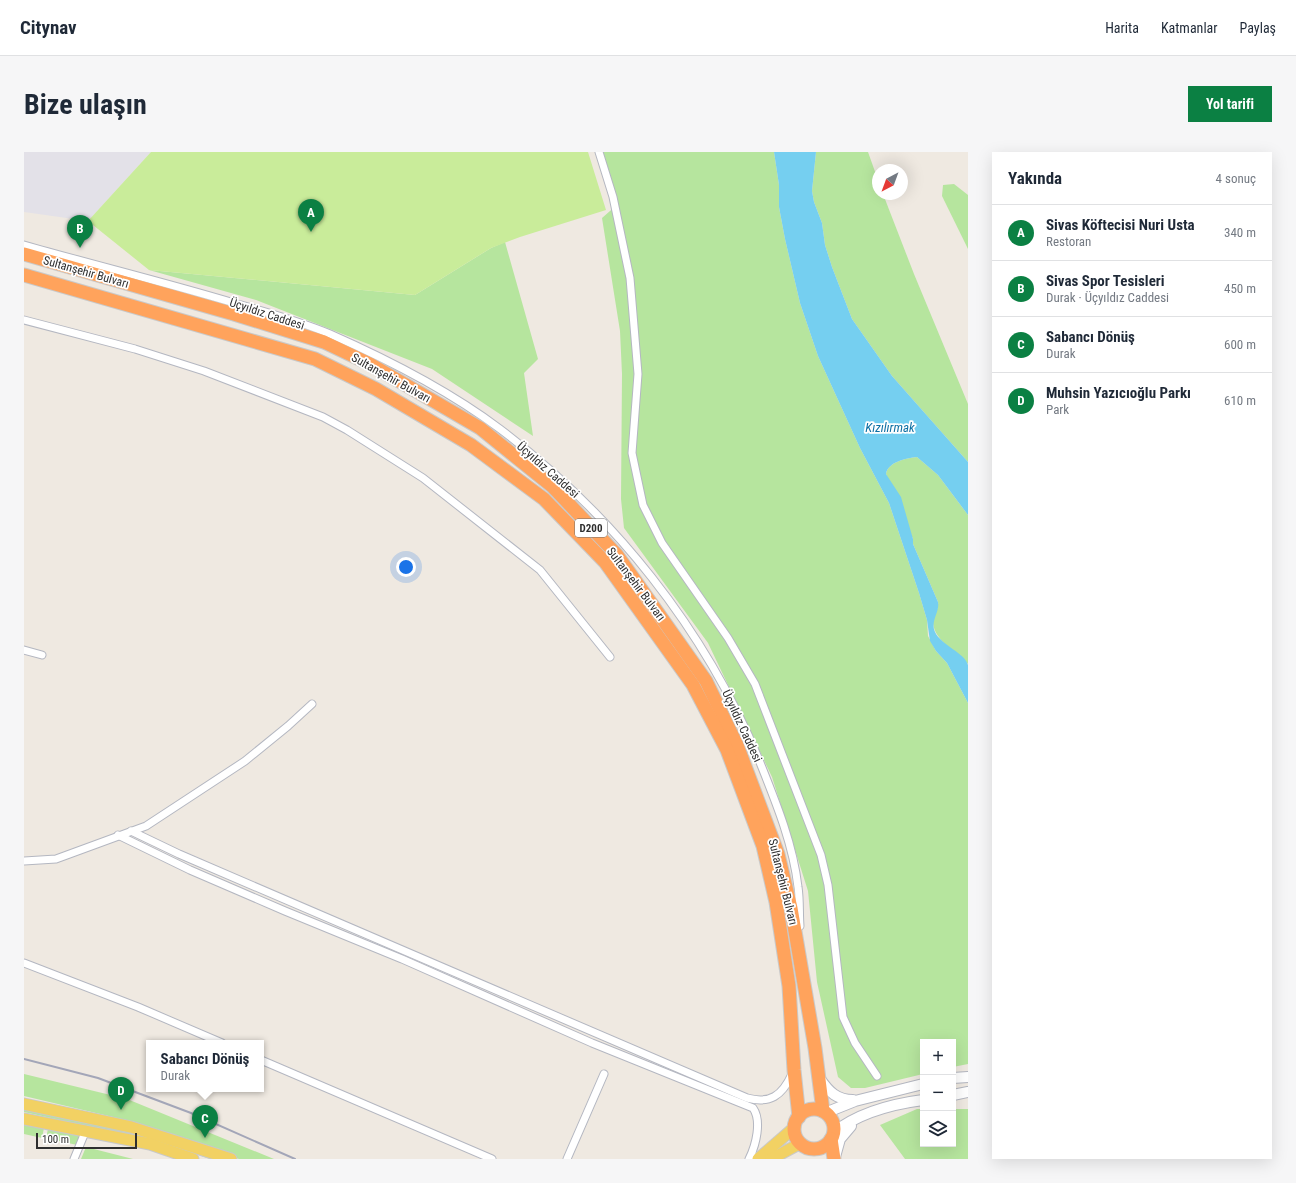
<!DOCTYPE html>
<html lang="tr">
<meta charset="utf-8">
<style>
:root{--surface:#fff;--page:#f6f6f7;--text:#1f2937;--muted:#747a83;--line:#e0e1e3;--accent:#0b8043}
body{margin:0;font-family:"Roboto Condensed",sans-serif;background:var(--page);color:var(--text)}
.controls{position:absolute;right:12px;bottom:12px;display:grid;overflow:hidden;border-radius:0px;box-shadow:0 4px 16px #0002}
.controls button{width:36px;height:36px;display:grid;place-items:center;padding:0;border:0;border-bottom:1px solid var(--line);background:var(--surface);color:var(--text);font:20px sans-serif}
.compass{position:absolute;left:848px;top:12px;width:36px;height:36px;border-radius:50%;background:var(--surface);box-shadow:0 4px 16px #0002;rotate:221deg}
.scale{position:absolute;left:12px;bottom:10px;width:101px;box-sizing:border-box;padding-left:4px;border:2px solid #2e2e2e;border-top:0;font-size:11px;line-height:14px;white-space:nowrap;color:#2e2e2e;-webkit-text-stroke:3px #fff;paint-order:stroke}
.you{position:absolute;left:382px;top:415px;width:14px;height:14px;margin:-10px;border:3px solid #fff;border-radius:50%;background:#1a73e8;box-shadow:0 0 0 6px #1a73e833}
.badge{display:grid;place-items:center;width:26px;height:26px;border-radius:50%;background:var(--accent);color:#fff;font-size:13px;font-weight:700}
.pin{position:absolute;translate:-50% -33px;filter:drop-shadow(0 1px 2px #0008)}
.pin::after{content:'';position:absolute;top:21px;width:14px;height:12px;background:inherit;clip-path:polygon(0 0,100% 0,50% 100%)}
.popup{position:absolute;left:122px;top:888px;width:118px;height:52px;box-sizing:border-box;display:grid;place-content:center;border-radius:0px;background:var(--surface);filter:drop-shadow(0 1px 3px #0005);font-size:13px;white-space:nowrap;color:var(--muted)}
.popup b{font-size:15px;color:var(--text)}
.popup::after{content:'';position:absolute;left:50%;top:100%;margin-left:-8px;border:8px solid transparent;border-top-color:var(--surface)}
.list{margin:0;padding:0;list-style:none}
h2{display:flex;justify-content:space-between;align-items:center;height:52px;margin:0;padding:0 16px;font-size:17px}
h2 small{font-size:13px;font-weight:400;color:var(--muted)}
.list li{display:grid;grid-template-columns:26px 1fr auto;gap:12px;align-items:center;box-sizing:border-box;height:56px;padding:0 16px;border-top:1px solid var(--line)}
.list b{display:block;font-size:15px;white-space:nowrap}
.list p{margin:0;font-size:13px;white-space:nowrap;color:var(--muted)}
.list em{font-size:13px;font-style:normal;color:var(--muted)}
.icon{flex:none;width:22px;height:22px;fill:none;stroke:currentColor;stroke-width:2;stroke-linecap:round;stroke-linejoin:round}
.map{position:relative;flex:none;width:944px;height:1007px;overflow:hidden;border-radius:0px}
header{display:flex;align-items:center;gap:24px;box-sizing:border-box;height:56px;padding:0 20px;background:var(--surface);border-bottom:1px solid var(--line)}
header strong{font-size:19px}
nav{display:flex;gap:22px;margin-inline-start:auto;font-size:14px}
.intro{display:flex;align-items:center;justify-content:space-between;box-sizing:border-box;height:96px;padding:0 24px}
h1{margin:0;font-size:28px}
.button{padding:10px 18px;border-radius:0px;background:var(--accent);color:#fff;font-size:14px;font-weight:700}
main{display:flex;gap:24px;padding:0 24px}
aside{flex:1;background:var(--surface);border-radius:0px;box-shadow:0 4px 16px #0002}
.map>svg:first-child{display:block}
.industrial{fill:#e3e1e8}
.green{fill:#b6e59e}
.pitch{fill:#c9ec9a}
.water{fill:#75cff0}
.lines{fill:none;stroke-linecap:round;stroke-linejoin:round}
.street-casing{stroke:#b4b7c1;stroke-width:9}
.secondary-casing{stroke:#b4b7c1;stroke-width:12}
.primary-casing{stroke:#c9c9c9;stroke-width:13}
.highway-casing{stroke:#c9c9c9;stroke-width:15}
.street{stroke:#fff;stroke-width:7}
.secondary{stroke:#fff;stroke-width:10}
.primary{stroke:#f2d163;stroke-width:11}
.highway{stroke:#ffa35c;stroke-width:13}
.rail{stroke:#a3a6b8;stroke-width:2}
.labels{text-anchor:middle;stroke-width:3.5;stroke-linejoin:round;paint-order:stroke}
.shield{fill:#fff;stroke:#6d6d6d;stroke-width:1}
.shield-label{font-size:11px;font-weight:bold;fill:#2e2e2e}
.street-label{font-size:12px;fill:#2e2e2e;stroke:#fff}
.water-label{font-size:13px;font-style:italic;fill:#0d6fa3;stroke:#fff}
</style>
<header>
<strong>Citynav</strong>
<nav><a>Harita</a><a>Katmanlar</a><a>Paylaş</a></nav>
</header>
<div class="intro"><h1>Bize ulaşın</h1><a class="button">Yol tarifi</a></div>
<main>
<div class="map">
<svg width="944" height="1007" viewBox="0 0 944 1007">
<rect width="100%" height="100%" fill="#efe9e1"/>
<path class="industrial" d="M 0,0 L 127,0 L 64,69 L 0,60 Z"/>
<g class="green">
<path d="M 578,0 L 750,0 L 755,33 L 755,55 L 761,87 L 776,151 L 794,204 L 836,296 L 865,351 L 895,441 L 903,468 L 904,484 L 912,499 L 923,511 L 944,551 L 944,912 L 929,915 L 929,890 L 899,890 L 899,922 L 841,936 L 827,936 L 814,925 L 793,830 L 784,739 L 748,625 L 684,491 L 600,376 L 597,347 L 598,222 L 596,179 L 578,66 L 594,52 Z"/>
<path d="M 792,0 L 844,0 L 854,28 L 854,42 L 859,42 L 890,122 L 944,252 L 944,310 L 868,224 L 828,167 L 808,115 L 801,93 L 798,71 L 790,50 L 788,39 Z"/>
<path d="M 930,32 L 944,43 L 944,97 L 918,44 L 919,33 Z"/>
<path d="M 481,90 L 514,207 L 500,221 L 509,284 L 408,217 L 232,148 L 125,118 L 391,143 L 467,96 Z"/>
<path d="M 893,305 L 914,323 L 944,363 L 944,512 C 933,499 911,490 909,471 C 909,464 915,458 914,450 L 889,392 L 889,387 L 862,322 C 864,310 882,306 893,305 Z"/>
<path d="M 0,922 L 103,947 L 250,1007 L 215,1007 L 110,970 L 0,944 Z"/>
<path d="M 0,956 L 71,970 L 200,1007 L 186,1007 L 140,991 L 0,960 Z"/>
<path d="M 893,957 L 899,957 L 899,992 L 929,992 L 929,957 L 944,957 L 944,1007 L 881,1007 L 856,973 Z"/>
<path d="M 0,972 L 20,976 L 18,986 L 0,982 Z"/>
<path d="M 24,977 L 57,983 L 53,993 L 22,986 Z"/>
<path d="M 62,995 L 109,1007 L 57,1007 Z"/>
</g>
<path class="pitch" d="M 127,0 L 564,0 L 582,58 L 496,85 L 467,96 L 391,143 L 125,118 L 64,69 Z"/>
<path class="water" d="M 750,0 L 792,0 L 788,39 L 790,50 L 798,71 L 801,93 L 808,115 L 828,167 L 868,224 L 944,310 L 944,363 L 914,323 L 893,305 C 882,306 864,310 862,322 L 877,345 L 889,387 L 889,392 L 914,450 C 916,460 906,469 911,480 C 917,493 941,501 944,513 C 944,525 944,539 944,551 L 923,511 L 912,499 L 906,489 L 903,468 L 895,441 L 865,351 L 836,296 L 794,204 L 776,151 L 761,87 L 755,55 L 755,33 Z"/>
<g class="lines">
<defs>
<g id="street">
<path d="M 575,0 L 589,45 L 606,126 L 614,222 L 608,301 L 619,353 L 638,391 L 704,486 L 731,532 L 797,703 L 804,733 L 819,865 L 831,891 L 853,924"/>
<path d="M 0,93 C 70,113 140,130 210,151 C 242,160 275,169 306,182 C 365,208 424,238 476,277 C 589,362 681,477 735,608 C 751,648 769,691 774,735 C 776,748 775,762 776,774"/>
<path d="M 0,168 L 111,197 L 180,219 L 299,265 L 323,278 L 399,326 L 516,418 L 586,505"/>
<path d="M 0,498 L 18,503"/>
<path d="M 107,679 L 155,702 L 723,946 C 746,952 758,944 768,922"/>
<path d="M 94,683 L 166,718 L 261,759 L 378,807 L 568,891 L 729,956 C 738,969 732,993 725,1007"/>
<path d="M 0,709 L 32,707 L 122,674 L 221,609 L 264,574 L 288,552"/>
<path d="M 0,811 L 114,855 L 198,891"/>
<path d="M 237,908 L 468,1007"/>
<path d="M 50,1007 L 62,978"/>
<path d="M 543,1007 L 580,922"/>
</g>
<g id="secondary">
<path d="M 929,926 L 944,925"/>
<path d="M 796,927 C 805,940 813,948 829,948"/>
<path d="M 929,943 L 944,940"/>
<path d="M 801,961 L 831,949 L 899,932"/>
<path d="M 809,981 C 834,961 868,952 899,948"/>
<path d="M 811,1005 L 816,987 L 827,974"/>
</g>
<g id="primary">
<path d="M 0,952 L 107,975 L 207,1007"/>
<path d="M 0,967 L 126,992 L 169,1007"/>
<path d="M 734,1007 L 771,975"/>
<path d="M 747,1007 L 777,991"/>
</g>
<g id="highway">
<path d="M 0,102 L 210,162 L 300,190 L 346,212 L 456,276 L 529,335 L 593,403 L 682,529 L 713,593 L 754,702 L 767,756 L 791,896 L 799,959"/>
<path d="M 0,123 L 291,207 L 352,237 L 447,293 L 520,347 L 581,410 L 669,533 L 703,598 L 739,694 L 752,750 L 765,834 L 770,918 L 775,965"/>
<circle cx="790" cy="977" r="20"/>
<path d="M 807,987 L 810,1007"/>
</g>
</defs>
<use href="#street" class="street-casing"/>
<use href="#secondary" class="secondary-casing"/>
<use href="#primary" class="primary-casing"/>
<use href="#highway" class="highway-casing"/>
<use href="#street" class="street"/>
<use href="#secondary" class="secondary"/>
<use href="#primary" class="primary"/>
<use href="#highway" class="highway"/>
<path class="rail" d="M 0,907 L 74,926 L 167,961 L 271,1007"/>
</g>
<g class="labels">
<rect class="shield" x="551" y="367" width="32" height="18" rx="3"/>
<g class="shield-label">
<text x="567" y="380">D200</text>
</g>
<g class="street-label">
<text transform="translate(62 120) rotate(16)" y="4">Sultanşehir Bulvarı</text>
<text transform="translate(243 162) rotate(18)" y="4">Üçyıldız Caddesi</text>
<text transform="translate(367 226) rotate(29)" y="4">Sultanşehir Bulvarı</text>
<text transform="translate(524 318) rotate(41)" y="4">Üçyıldız Caddesi</text>
<text transform="translate(612 432) rotate(53)" y="4">Sultanşehir Bulvarı</text>
<text transform="translate(718 574) rotate(65)" y="4">Üçyıldız Caddesi</text>
<text transform="translate(759 730) rotate(76)" y="4">Sultanşehir Bulvarı</text>
</g>
<g class="water-label">
<text x="866" y="280">Kızılırmak</text>
</g>
</g>
</svg>
<div class="controls">
<button>+</button>
<button>−</button>
<button><svg class="icon" aria-label="layers" viewBox="0 0 24 24"><path d="M12 4l9 5-9 5-9-5zM3 14l9 5 9-5"/></svg></button>
</div>
<svg class="compass" viewBox="-18 -18 36 36"><path d="M0-13l5 13h-10z" fill="#e53935"/><path d="M0 13l5-13h-10z" fill="#747a83"/></svg>
<div class="scale">100 m</div>
<div class="you"></div>
<div class="pin badge" style="left:287px;top:80px">A</div>
<div class="pin badge" style="left:56px;top:96px">B</div>
<div class="pin badge" style="left:181px;top:986px">C</div>
<div class="popup"><b>Sabancı Dönüş</b>Durak</div>
<div class="pin badge" style="left:97px;top:958px">D</div>
</div>
<aside>
<h2>Yakında<small>4 sonuç</small></h2>
<ul class="list">
<li><span class="badge">A</span><div><b>Sivas Köftecisi Nuri Usta</b><p>Restoran</p></div><em>340 m</em></li>
<li><span class="badge">B</span><div><b>Sivas Spor Tesisleri</b><p>Durak · Üçyıldız Caddesi</p></div><em>450 m</em></li>
<li><span class="badge">C</span><div><b>Sabancı Dönüş</b><p>Durak</p></div><em>600 m</em></li>
<li><span class="badge">D</span><div><b>Muhsin Yazıcıoğlu Parkı</b><p>Park</p></div><em>610 m</em></li>
</ul>
</aside>
</main>
